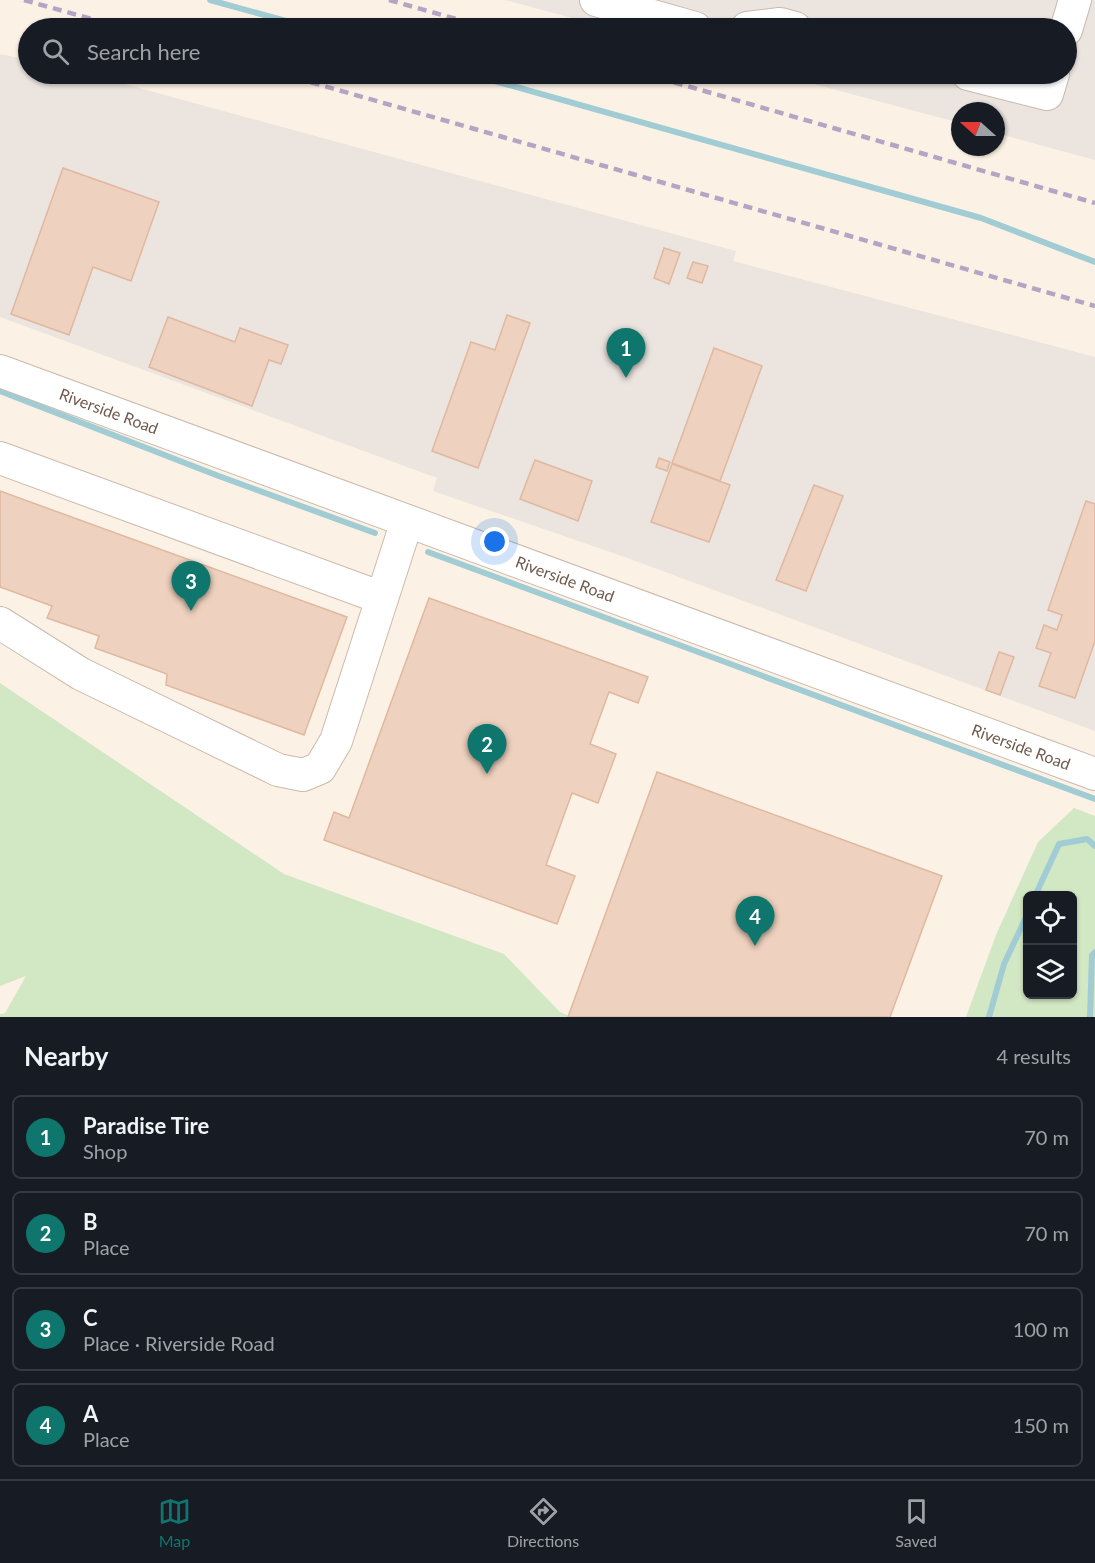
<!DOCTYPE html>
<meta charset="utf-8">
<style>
:root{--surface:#171b24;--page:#242831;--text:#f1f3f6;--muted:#9ea1a6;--line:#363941;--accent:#0f766e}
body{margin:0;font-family:Lato,sans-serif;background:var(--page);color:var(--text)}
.controls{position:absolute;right:18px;bottom:18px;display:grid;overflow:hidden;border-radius:9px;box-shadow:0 2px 4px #0004}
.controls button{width:54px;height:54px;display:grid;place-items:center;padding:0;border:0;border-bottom:2px solid var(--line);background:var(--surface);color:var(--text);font:30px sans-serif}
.compass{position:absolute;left:951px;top:102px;width:54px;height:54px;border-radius:50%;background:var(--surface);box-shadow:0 2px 4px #0004;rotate:291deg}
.you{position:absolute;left:495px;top:542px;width:21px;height:21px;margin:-15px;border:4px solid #fff;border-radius:50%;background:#1a73e8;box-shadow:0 0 0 9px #1a73e833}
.badge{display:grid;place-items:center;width:39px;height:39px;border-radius:50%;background:var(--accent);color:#fff;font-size:20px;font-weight:700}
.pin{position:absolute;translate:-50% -50px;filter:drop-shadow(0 2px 3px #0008)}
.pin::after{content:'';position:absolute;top:32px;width:21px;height:18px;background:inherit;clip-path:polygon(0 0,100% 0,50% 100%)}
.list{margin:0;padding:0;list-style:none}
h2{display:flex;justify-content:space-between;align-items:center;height:78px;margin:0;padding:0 24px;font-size:26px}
h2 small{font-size:20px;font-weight:400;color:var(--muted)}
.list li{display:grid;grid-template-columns:39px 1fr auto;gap:18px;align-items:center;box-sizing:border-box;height:84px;margin:0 12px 12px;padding:0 12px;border:2px solid var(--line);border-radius:9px}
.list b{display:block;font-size:22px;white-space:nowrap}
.list p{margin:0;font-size:20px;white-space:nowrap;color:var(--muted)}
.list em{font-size:20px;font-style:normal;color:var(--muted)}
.icon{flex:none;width:33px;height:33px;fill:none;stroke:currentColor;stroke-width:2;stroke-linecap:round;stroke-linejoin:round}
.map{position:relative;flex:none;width:1095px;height:1017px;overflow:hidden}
.search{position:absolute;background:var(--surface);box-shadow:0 2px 4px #0004;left:18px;right:18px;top:18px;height:66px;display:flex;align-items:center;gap:15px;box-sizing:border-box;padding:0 21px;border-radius:33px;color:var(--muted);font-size:22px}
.sheet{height:462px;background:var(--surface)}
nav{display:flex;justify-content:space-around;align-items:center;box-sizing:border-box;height:84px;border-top:2px solid var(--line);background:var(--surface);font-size:16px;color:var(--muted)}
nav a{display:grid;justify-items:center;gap:3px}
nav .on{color:var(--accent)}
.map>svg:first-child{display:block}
.industrial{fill:#ebe4df}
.green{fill:#d2e7c4;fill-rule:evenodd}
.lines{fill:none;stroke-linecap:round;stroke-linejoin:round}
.stream{stroke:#a1ccd4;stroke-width:6}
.building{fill:#eed1be;stroke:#e0b8a0;stroke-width:1.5}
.minor-casing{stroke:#cbbaac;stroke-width:34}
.minor{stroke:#fff;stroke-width:32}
.rail{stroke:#b5a4c3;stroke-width:4.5;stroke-dasharray:9 6;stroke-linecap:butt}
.labels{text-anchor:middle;stroke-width:4.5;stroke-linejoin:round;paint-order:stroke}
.street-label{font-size:16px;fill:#71594c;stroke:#fef6ea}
</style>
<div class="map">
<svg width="1095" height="1017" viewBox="0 0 1095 1017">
<rect width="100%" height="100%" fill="#fbf2e5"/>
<g class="industrial">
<path d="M 505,0 L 1095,0 L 1095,160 L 996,133 L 996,111 L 960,111 L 960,123 L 776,74 L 1066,74 L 1066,28 L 610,28 Z"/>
<path d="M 0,54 L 28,60 L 28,74 L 88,74 L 736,251 L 733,261 L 1095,357 L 1095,731 L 622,556 L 433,491 L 437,478 L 0,317 Z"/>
</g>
<g class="green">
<path d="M 0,683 L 284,874 L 504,954 L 560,1012 L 571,1017 L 0,1017 L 0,1014 L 5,1013 L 26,976 L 0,986 Z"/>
<path d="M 1074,808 L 1095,816 L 1095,1017 L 966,1017 L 996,935 L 1038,842 ZM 1028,896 L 1072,896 L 1072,994 L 1028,994 Z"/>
</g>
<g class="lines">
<g class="stream">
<path d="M 210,0 L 311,28"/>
<path d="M 470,74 L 981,218 L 1095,262"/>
<path d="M 0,391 L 216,475 L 375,533"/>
<path d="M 428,552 L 1095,799"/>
<path d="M 1035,896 L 1059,844 L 1087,839 L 1095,846"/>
<path d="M 989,1017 L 1004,964 L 1028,913"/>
<path d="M 1090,1017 L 1092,955 L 1095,952"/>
</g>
</g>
<g class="building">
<path d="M 63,168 L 159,202 L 131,281 L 93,267 L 69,335 L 11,314 Z"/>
<path d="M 664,248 L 680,253 L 669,284 L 654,278 Z"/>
<path d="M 693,262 L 708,266 L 702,283 L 687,278 Z"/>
<path d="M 507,315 L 530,323 L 478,468 L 432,451 L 471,342 L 495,350 Z"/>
<path d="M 168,317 L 235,342 L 240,328 L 288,345 L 281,364 L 269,360 L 252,406 L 149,367 Z"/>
<path d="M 714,348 L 762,366 L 720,481 L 672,463 Z"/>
<path d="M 659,458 L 670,462 L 667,471 L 656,467 Z"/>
<path d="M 535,460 L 592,481 L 578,521 L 520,499 Z"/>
<path d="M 672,464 L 730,485 L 709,542 L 651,522 Z"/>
<path d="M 814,485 L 843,496 L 806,591 L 776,580 Z"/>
<path d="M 0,491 L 347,617 L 304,735 L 166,685 L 167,674 L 95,648 L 99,636 L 47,618 L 52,606 L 0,587 Z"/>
<path d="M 1086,501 L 1095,504 L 1095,641 L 1075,698 L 1039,686 L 1051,653 L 1036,648 L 1044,625 L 1057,630 L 1062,615 L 1048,610 Z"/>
<path d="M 429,598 L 648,677 L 638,703 L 609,692 L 590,744 L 616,754 L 598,803 L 572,793 L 546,865 L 575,876 L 557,924 L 324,840 L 334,812 L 349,818 Z"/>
<path d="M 999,652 L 1014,657 L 1000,695 L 986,690 Z"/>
<path d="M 657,772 L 942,876 L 890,1017 L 568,1017 Z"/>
</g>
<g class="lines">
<defs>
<g id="minor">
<path d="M 596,0 L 695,28"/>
<path d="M 747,28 L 780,24 L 795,28"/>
<path d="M 1066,30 L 1075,0"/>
<path d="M 968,74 L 1047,94 L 1053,74"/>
<path id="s1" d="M 0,371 L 1095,774"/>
<path d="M 0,458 L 382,598"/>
<path d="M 0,623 L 81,674 L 278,770 L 303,775 L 320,768 L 336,741 L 407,521"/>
</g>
</defs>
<use href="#minor" class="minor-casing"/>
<use href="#minor" class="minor"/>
<g class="rail">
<path d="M 24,0 L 124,28"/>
<path d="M 389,0 L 488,28"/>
<path d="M 282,74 L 1095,306"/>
<path d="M 645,74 L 1095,203"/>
</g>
</g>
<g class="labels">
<g class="street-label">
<text dy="6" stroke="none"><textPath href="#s1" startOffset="116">Riverside Road</textPath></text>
<text dy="6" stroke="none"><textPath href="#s1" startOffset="602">Riverside Road</textPath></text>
<text dy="6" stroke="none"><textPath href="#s1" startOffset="1088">Riverside Road</textPath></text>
</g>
</g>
</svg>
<div class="controls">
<button><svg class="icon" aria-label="locate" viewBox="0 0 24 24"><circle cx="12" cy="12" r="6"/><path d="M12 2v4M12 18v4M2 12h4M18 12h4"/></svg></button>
<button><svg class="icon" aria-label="layers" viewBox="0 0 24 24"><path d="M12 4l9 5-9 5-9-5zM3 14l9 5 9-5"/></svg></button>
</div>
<svg class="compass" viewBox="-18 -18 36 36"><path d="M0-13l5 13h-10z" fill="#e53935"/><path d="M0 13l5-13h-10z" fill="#9ea1a6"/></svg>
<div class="you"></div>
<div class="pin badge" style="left:626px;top:378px">1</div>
<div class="pin badge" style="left:487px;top:774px">2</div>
<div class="pin badge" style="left:191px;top:611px">3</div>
<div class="pin badge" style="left:755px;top:946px">4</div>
<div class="search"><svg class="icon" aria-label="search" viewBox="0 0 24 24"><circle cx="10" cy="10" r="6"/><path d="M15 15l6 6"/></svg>Search here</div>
</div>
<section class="sheet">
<h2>Nearby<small>4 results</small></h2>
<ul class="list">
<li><span class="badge">1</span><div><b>Paradise Tire</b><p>Shop</p></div><em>70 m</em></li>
<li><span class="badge">2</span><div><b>B</b><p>Place</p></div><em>70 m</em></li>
<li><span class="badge">3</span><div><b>C</b><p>Place · Riverside Road</p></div><em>100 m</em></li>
<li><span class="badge">4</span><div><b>A</b><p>Place</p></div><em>150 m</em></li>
</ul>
</section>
<nav>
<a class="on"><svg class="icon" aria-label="map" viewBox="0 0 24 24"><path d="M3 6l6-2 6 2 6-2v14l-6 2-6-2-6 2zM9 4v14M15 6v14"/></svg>Map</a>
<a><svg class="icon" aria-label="directions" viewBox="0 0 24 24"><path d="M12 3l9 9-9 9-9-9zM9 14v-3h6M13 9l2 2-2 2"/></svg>Directions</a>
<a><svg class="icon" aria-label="saved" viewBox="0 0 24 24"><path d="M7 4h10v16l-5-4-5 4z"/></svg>Saved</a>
</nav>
